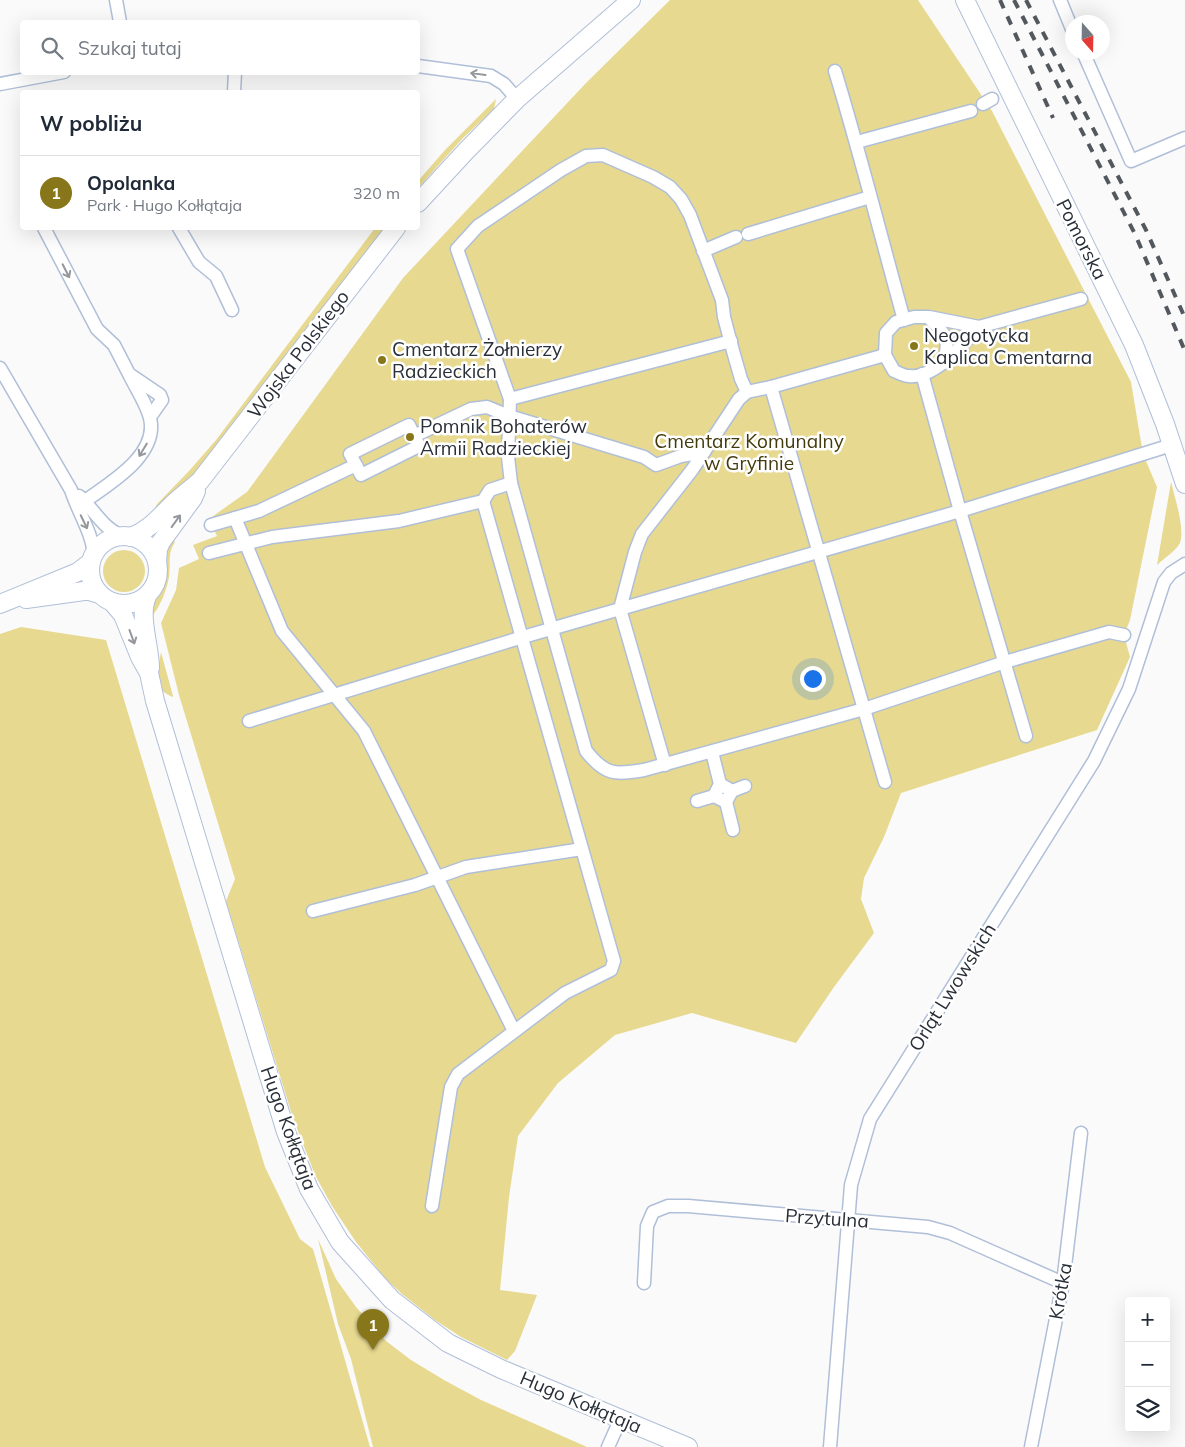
<!DOCTYPE html>
<html lang="pl">
<meta charset="utf-8">
<style>
:root{--surface:#fff;--page:#f2f2f3;--text:#1f2937;--muted:#747a83;--line:#e0e1e3;--accent:#87761a}
body{margin:0;font-family:Mulish,sans-serif;background:var(--page);color:var(--text)}
.controls{position:absolute;right:15px;bottom:15px;display:grid;overflow:hidden;border-radius:5px;box-shadow:0 5px 20px #0002}
.controls button{width:45px;height:45px;display:grid;place-items:center;padding:0;border:0;border-bottom:1px solid var(--line);background:var(--surface);color:var(--text);font:25px sans-serif}
.compass{position:absolute;left:1065px;top:15px;width:45px;height:45px;border-radius:50%;background:var(--surface);box-shadow:0 5px 20px #0002;rotate:160deg}
.you{position:absolute;left:812px;top:678px;width:18px;height:18px;margin:-12px;border:4px solid #fff;border-radius:50%;background:#1a73e8;box-shadow:0 0 0 8px #1a73e833}
.badge{display:grid;place-items:center;width:32px;height:32px;border-radius:50%;background:var(--accent);color:#fff;font-size:16px;font-weight:700}
.pin{position:absolute;translate:-50% -41px;filter:drop-shadow(0 1px 2px #0008)}
.pin::after{content:'';position:absolute;top:26px;width:18px;height:15px;background:inherit;clip-path:polygon(0 0,100% 0,50% 100%)}
.list{margin:0;padding:0;list-style:none}
h2{display:flex;justify-content:space-between;align-items:center;height:65px;margin:0;padding:0 20px;font-size:21px}
h2 small{font-size:16px;font-weight:400;color:var(--muted)}
.list li{display:grid;grid-template-columns:32px 1fr auto;gap:15px;align-items:center;box-sizing:border-box;height:75px;padding:0 20px;border-top:1px solid var(--line)}
.list b{display:block;font-size:19px;white-space:nowrap}
.list p{margin:0;font-size:16px;white-space:nowrap;color:var(--muted)}
.list em{font-size:16px;font-style:normal;color:var(--muted)}
.icon{flex:none;width:28px;height:28px;fill:none;stroke:currentColor;stroke-width:2;stroke-linecap:round;stroke-linejoin:round}
.map{position:relative;flex:none;width:1185px;height:1447px;overflow:hidden}
.search{position:absolute;background:var(--surface);box-shadow:0 5px 20px #0002;left:20px;top:20px;width:400px;height:55px;display:flex;align-items:center;gap:12px;box-sizing:border-box;padding:0 18px;border-radius:5px;color:var(--muted);font-size:19px}
.panel{position:absolute;background:var(--surface);box-shadow:0 5px 20px #0002;left:20px;top:90px;width:400px;height:140px;border-radius:5px}
.map>svg:first-child{display:block}
.green{fill:#e7d990}
.lines{fill:none;stroke-linecap:round;stroke-linejoin:round}
.street-casing{stroke:#b0bfd8;stroke-width:15}
.secondary-casing{stroke:#b0bfd8;stroke-width:20}
.street{stroke:#fff;stroke-width:12}
.secondary{stroke:#fff;stroke-width:18}
.rail{stroke:#53585f;stroke-width:4;stroke-dasharray:9 9;stroke-linecap:butt}
.oneway{stroke:#94979c}
.poi-dot{fill:#87761a;stroke:#fff;stroke-width:2}
.labels{text-anchor:middle;stroke-width:5;stroke-linejoin:round;paint-order:stroke}
.street-label{font-size:19px;fill:#292f38;stroke:#fff}
.poi-label{font-size:19px;fill:#292f38;stroke:#fff;text-anchor:start}
.park-label{font-size:19px;fill:#443b0d;stroke:#fff}
</style>
<div class="map">
<svg width="1185" height="1447" viewBox="0 0 1185 1447">
<rect width="100%" height="100%" fill="#fafafa"/>
<g class="green">
<path d="M 670,0 L 918,0 L 992,111 L 1131,382 L 1143,454 L 1157,487 L 1130,620 L 1124,635 L 1130,657 L 1097,730 L 901,793 L 884,837 L 864,878 L 861,899 L 874,933 L 834,987 L 796,1043 L 692,1013 L 615,1035 L 558,1083 L 518,1136 L 509,1197 L 500,1290 L 537,1295 L 515,1351 L 507,1360 L 461,1337 L 435,1320 L 402,1294 L 385,1278 L 356,1242 L 332,1206 L 315,1175 L 293,1118 L 226,901 L 235,879 L 179,695 L 161,623 L 176,590 L 179,568 L 199,559 L 193,545 L 217,536 L 209,519 L 247,492 L 403,278 L 586,83 Z"/>
<path d="M 496,99 L 494,109 L 463,138 L 418,188 L 418,181 L 445,150 Z"/>
<path d="M 375,228 L 384,228 L 191,479 L 156,512 L 155,508 L 157,504 L 189,471 L 216,440 Z"/>
<path d="M 1171,482 C 1175,498 1185,529 1180,543 C 1175,552 1164,558 1157,565 Z"/>
<path d="M 171,538 L 175,542 C 167,553 171,564 169,577 C 167,589 160,608 151,617 L 152,600 L 162,583 L 164,554 Z"/>
<circle cx="124" cy="571" r="21"/>
<path d="M 21,627 L 106,640 L 265,1167 L 300,1239 L 313,1249 L 370,1447 L 0,1447 L 0,634 Z"/>
<path d="M 161,652 L 173,696 L 172,697 L 162,691 L 158,670 Z"/>
<path d="M 318,1239 L 336,1279 L 356,1307 L 386,1341 L 411,1360 L 444,1380 L 481,1400 L 587,1447 L 373,1447 L 351,1359 L 338,1324 Z"/>
</g>
<g class="lines">
<defs>
<g id="street">
<path d="M 116,0 L 120,22"/>
<path d="M 1060,0 L 1072,29"/>
<path d="M 1083,52 L 1131,161 L 1185,138"/>
<path d="M 418,66 L 491,76 L 504,84 L 517,99"/>
<path d="M 835,71 C 860,153 881,237 904,320"/>
<path d="M 0,84 L 64,72"/>
<path d="M 234,92 L 235,72"/>
<path d="M 983,104 L 992,99"/>
<path d="M 857,142 L 971,111"/>
<path d="M 44,228 L 97,329 L 114,345 L 129,374 L 160,395 L 162,400 L 150,417"/>
<path d="M 179,228 L 199,262 L 216,276 L 232,310"/>
<path d="M 748,234 L 870,197"/>
<path d="M 703,251 L 736,237"/>
<path d="M 929,318 C 947,336 950,337 944,363"/>
<path d="M 979,327 C 963,344 935,379 909,376 C 904,376 899,373 894,371 L 885,355 L 886,333 L 896,322 L 914,317 L 929,317 L 979,327 L 1081,299"/>
<path d="M 885,355 L 771,387 L 885,782"/>
<path d="M 0,368 L 71,490 C 78,512 92,532 94,555"/>
<path d="M 922,374 L 960,511 L 1026,736"/>
<path d="M 747,392 L 741,379 L 733,351 L 724,317 L 722,300 L 690,215 L 681,199 L 670,187 L 653,177 L 603,155 L 586,156 L 561,170 L 478,226 L 457,249 L 510,399 L 508,457 L 511,483 L 586,751 C 605,775 614,775 644,770 L 864,709 L 1005,662 L 1109,632 L 1124,635"/>
<path d="M 510,399 L 731,341"/>
<path d="M 414,436 L 471,409 L 487,407 L 509,416 L 644,457 L 656,465 L 681,456 L 704,452"/>
<path d="M 79,496 C 94,509 104,531 124,536"/>
<path d="M 85,501 C 110,483 159,455 150,418 C 147,405 136,388 130,376"/>
<path d="M 235,518 L 282,631 L 364,731 L 514,1031"/>
<path d="M 211,525 L 259,511 L 356,465 L 361,475 L 419,446 L 409,425 L 350,454 L 356,465"/>
<path d="M 209,553 L 272,537 L 399,521 L 483,501 L 490,490 L 511,483"/>
<path d="M 620,609 L 960,511 L 1162,448"/>
<path d="M 620,609 L 635,552 L 642,534 L 692,470 L 739,399 L 747,392 L 771,387"/>
<path d="M 249,721 L 523,637 L 620,609 L 665,765"/>
<path d="M 712,752 L 720,784 L 714,796 L 726,802 L 732,791 L 720,784"/>
<path d="M 732,791 L 745,786"/>
<path d="M 697,801 L 714,796"/>
<path d="M 726,802 L 733,830"/>
<path d="M 313,911 L 415,885 L 466,867 L 582,849"/>
<path d="M 432,1206 L 451,1087 L 458,1074 L 565,993 L 611,970 L 614,961 L 483,501"/>
<path d="M 644,1283 L 647,1226 L 653,1212 L 668,1206 L 688,1206 L 928,1227 L 950,1233 L 1063,1283"/>
<path d="M 608,1447 L 621,1418"/>
<path d="M 830,1447 L 851,1185 L 870,1119 L 1094,761 L 1129,689 L 1164,582 L 1171,573 L 1185,564"/>
<path d="M 1031,1447 L 1063,1283 L 1081,1133"/>
</g>
<g id="secondary">
<path d="M 965,0 L 1134,345 L 1165,424 L 1185,484"/>
<path d="M 418,203 L 466,151 L 517,99 L 631,0"/>
<circle cx="124" cy="570" r="34"/>
<path d="M 131,537 C 150,530 161,515 175,502 C 183,495 192,488 200,481 L 396,228"/>
<path d="M 157,562 L 158,549 L 161,542 L 193,498 L 196,491"/>
<path d="M 147,596 C 138,616 150,646 150,668"/>
<path d="M 26,599 L 84,591 L 89,591 L 99,594"/>
<path d="M 113,603 L 123,615 L 140,657 L 149,673 L 155,701 L 286,1132 L 309,1189 L 340,1242 L 392,1300 L 448,1343 L 501,1369 L 688,1447"/>
<path d="M 0,604 L 78,572 L 91,562"/>
</g>
</defs>
<use href="#street" class="street-casing"/>
<use href="#secondary" class="secondary-casing"/>
<use href="#street" class="street"/>
<use href="#secondary" class="secondary"/>
<g class="rail">
<path d="M 1000,0 L 1053,118"/>
<path d="M 1014,0 L 1135,234 L 1185,351"/>
<path d="M 1026,0 L 1146,230 L 1185,318"/>
</g>
</g>
<defs><path id="oneway-shaft" d="M-6 0H5M1.5-3L5.5 0L1.5 3" fill="none" stroke-width="1.6" stroke-linecap="round" stroke-linejoin="round" transform="scale(1.25)"/></defs>
<g class="oneway">
<use href="#oneway-shaft" transform="translate(478 74) rotate(-172)"/>
<use href="#oneway-shaft" transform="translate(66 271) rotate(63)"/>
<use href="#oneway-shaft" transform="translate(143 450) rotate(121)"/>
<use href="#oneway-shaft" transform="translate(176 521) rotate(-54)"/>
<use href="#oneway-shaft" transform="translate(84 522) rotate(64)"/>
<use href="#oneway-shaft" transform="translate(132 637) rotate(70)"/>
</g>
<g class="poi-dot">
<circle cx="914" cy="346" r="5"/>
<circle cx="382" cy="360" r="5"/>
<circle cx="410" cy="437" r="5"/>
</g>
<g class="labels">
<g class="street-label">
<text transform="translate(1082 239) rotate(63)" y="7">Pomorska</text>
<text transform="translate(298 354) rotate(-53)" y="7">Wojska Polskiego</text>
<text transform="translate(952 987) rotate(-58)" y="7">Orląt Lwowskich</text>
<text transform="translate(289 1128) rotate(70)" y="7">Hugo Kołłątaja</text>
<text transform="translate(827 1218) rotate(4)" y="7">Przytulna</text>
<text transform="translate(1060 1291) rotate(-80)" y="7">Krótka</text>
<text transform="translate(581 1402) rotate(23)" y="7">Hugo Kołłątaja</text>
</g>
<g class="poi-label">
<text x="924" y="342">Neogotycka<tspan x="924" dy="22">Kaplica Cmentarna</tspan></text>
<text x="392" y="356">Cmentarz Żołnierzy<tspan x="392" dy="22">Radzieckich</tspan></text>
<text x="420" y="433">Pomnik Bohaterów<tspan x="420" dy="22">Armii Radzieckiej</tspan></text>
</g>
<g class="park-label">
<text x="749" y="448">Cmentarz Komunalny<tspan x="749" dy="22">w Gryfinie</tspan></text>
</g>
</g>
</svg>
<div class="controls">
<button>+</button>
<button>−</button>
<button><svg class="icon" aria-label="layers" viewBox="0 0 24 24"><path d="M12 4l9 5-9 5-9-5zM3 14l9 5 9-5"/></svg></button>
</div>
<svg class="compass" viewBox="-18 -18 36 36"><path d="M0-13l5 13h-10z" fill="#e53935"/><path d="M0 13l5-13h-10z" fill="#747a83"/></svg>
<div class="you"></div>
<div class="pin badge" style="left:373px;top:1350px">1</div>
<div class="search"><svg class="icon" aria-label="search" viewBox="0 0 24 24"><circle cx="10" cy="10" r="6"/><path d="M15 15l6 6"/></svg>Szukaj tutaj</div>
<section class="panel">
<h2>W pobliżu<small></small></h2>
<ul class="list">
<li><span class="badge">1</span><div><b>Opolanka</b><p>Park · Hugo Kołłątaja</p></div><em>320 m</em></li>
</ul>
</section>
</div>
